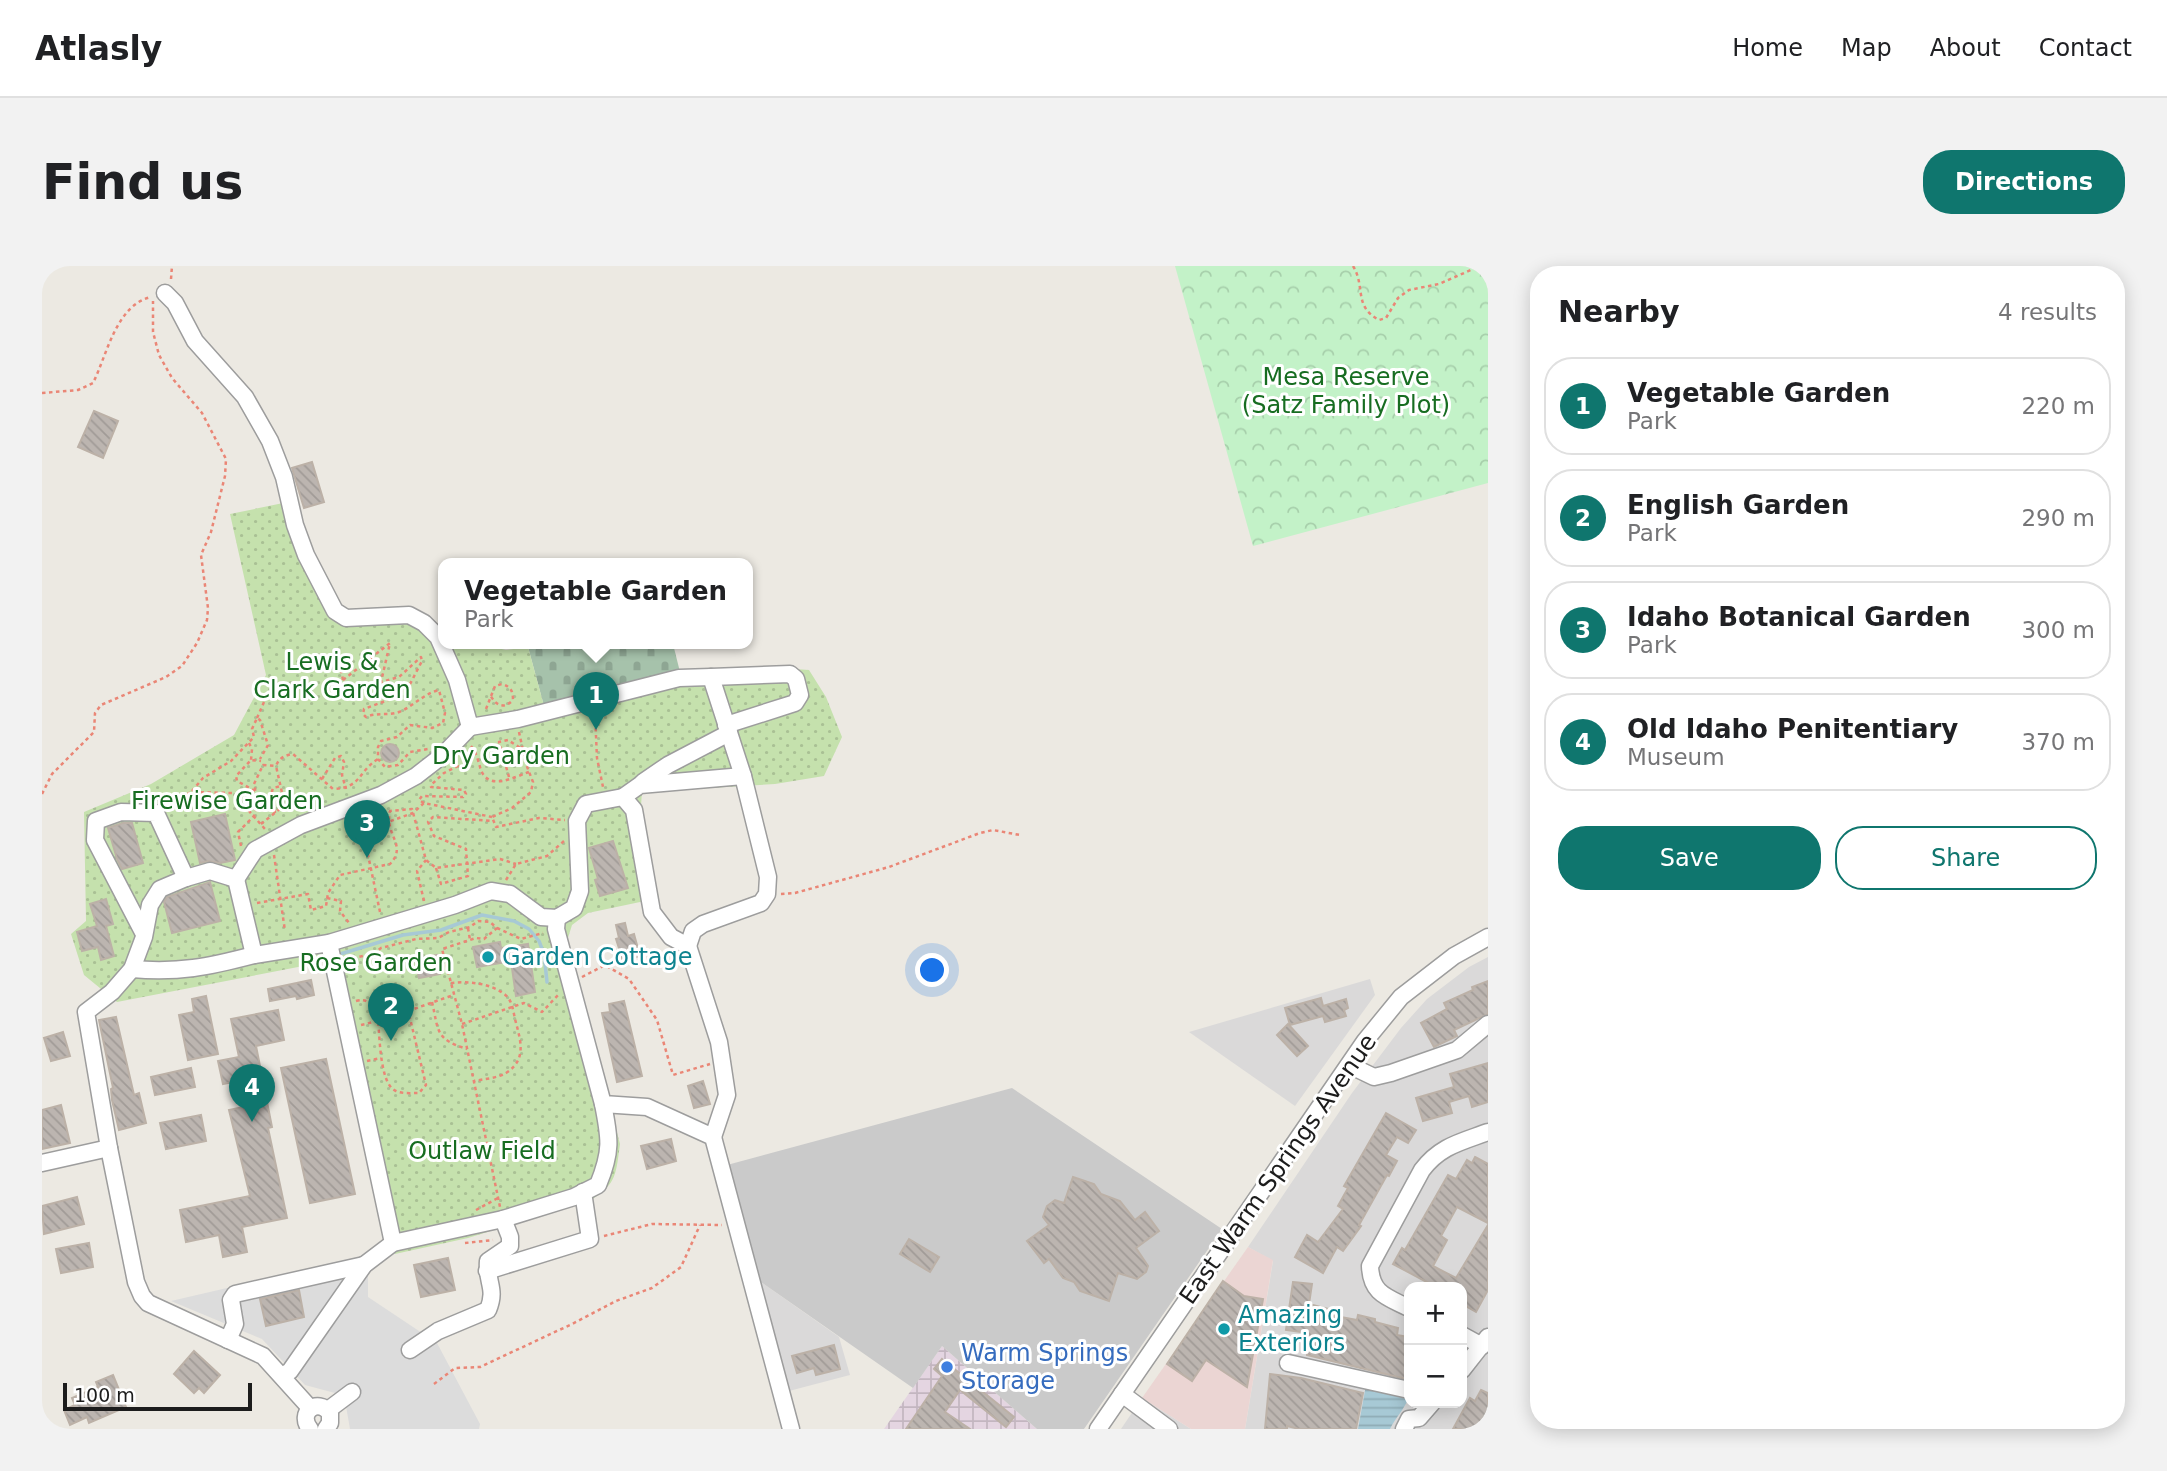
<!DOCTYPE html>
<meta charset="utf-8">
<style>
:root{--surface:#fff;--page:#f2f2f2;--text:#202124;--muted:#757577;--line:#e0e0e0;--accent:#0f766e}
body{margin:0;font-family:"DejaVu Sans",sans-serif;background:var(--page);color:var(--text)}
.controls{position:absolute;right:21px;bottom:21px;display:grid;overflow:hidden;border-radius:14px;box-shadow:0 4px 18px #0003}
.controls button{width:63px;height:63px;display:grid;place-items:center;padding:0;border:0;border-bottom:2px solid var(--line);background:var(--surface);color:var(--text);font:35px sans-serif}
.scale{position:absolute;left:21px;bottom:18px;width:189px;box-sizing:border-box;padding-left:7px;border:4px solid #1c1c1c;border-top:0;font-size:19px;line-height:24px;white-space:nowrap;color:#1c1c1c;-webkit-text-stroke:5px #fff;paint-order:stroke}
.you{position:absolute;left:891px;top:705px;width:24px;height:24px;margin:-18px;border:5px solid #fff;border-radius:50%;background:#1a73e8;box-shadow:0 0 0 10px #1a73e833}
.badge{display:grid;place-items:center;width:46px;height:46px;border-radius:50%;background:var(--accent);color:#fff;font-size:23px;font-weight:700}
.pin{position:absolute;translate:-50% -58px;filter:drop-shadow(0 2px 4px #0008)}
.pin::after{content:'';position:absolute;top:37px;width:24px;height:21px;background:inherit;clip-path:polygon(0 0,100% 0,50% 100%)}
.popup{position:absolute;left:396px;top:292px;width:315px;height:91px;box-sizing:border-box;display:grid;place-content:center;border-radius:14px;background:var(--surface);filter:drop-shadow(0 2px 5px #0005);font-size:23px;white-space:nowrap;color:var(--muted)}
.popup b{font-size:26px;color:var(--text)}
.popup::after{content:'';position:absolute;left:50%;top:100%;margin-left:-14px;border:14px solid transparent;border-top-color:var(--surface)}
.list{margin:0;padding:0;list-style:none}
h2{display:flex;justify-content:space-between;align-items:center;height:91px;margin:0;padding:0 28px;font-size:30px}
h2 small{font-size:23px;font-weight:400;color:var(--muted)}
.list li{display:grid;grid-template-columns:46px 1fr auto;gap:21px;align-items:center;box-sizing:border-box;height:98px;margin:0 14px 14px;padding:0 14px;border:2px solid var(--line);border-radius:28px}
.list b{display:block;font-size:26px;white-space:nowrap}
.list p{margin:0;font-size:23px;white-space:nowrap;color:var(--muted)}
.list em{font-size:23px;font-style:normal;color:var(--muted)}
.actions{display:flex;gap:14px;padding:21px 28px}
.actions a{flex:1;padding:16px 0;border:2px solid var(--accent);border-radius:28px;text-align:center;font-size:24px;color:var(--accent)}
.actions .main{background:var(--accent);color:#fff}
.map{position:relative;flex:none;width:1446px;height:1163px;overflow:hidden;border-radius:28px}
header{display:flex;align-items:center;gap:42px;box-sizing:border-box;height:98px;padding:0 35px;background:var(--surface);border-bottom:2px solid var(--line)}
header strong{font-size:33px}
nav{display:flex;gap:38px;margin-inline-start:auto;font-size:24px}
.intro{display:flex;align-items:center;justify-content:space-between;box-sizing:border-box;height:168px;padding:0 42px}
h1{margin:0;font-size:49px}
.button{padding:18px 32px;border-radius:28px;background:var(--accent);color:#fff;font-size:24px;font-weight:700}
main{display:flex;gap:42px;padding:0 42px}
aside{flex:1;background:var(--surface);border-radius:28px;box-shadow:0 4px 18px #0003}
.map>svg:first-child{display:block}
.residential{fill:#dad9d9;fill-rule:evenodd}
.commercial{fill:#ebd5d3}
.industrial{fill:url(#industrial-grid)}
.religious{fill:#cacaca}
.cemetery{fill:url(#cemetery-stones)}
.park{fill:url(#park-crowns)}
.garden{fill:url(#garden-dots)}
.parking{fill:#dcdcdc}
.water{fill:url(#water-rules)}
.lines{fill:none;stroke-linecap:round;stroke-linejoin:round}
.stream{stroke:#a7c9d5;stroke-width:3.5}
.building{fill:url(#building-back-hatch);stroke:#bcb1a7;stroke-width:2}
.minor-casing{stroke:#9d9d9d;stroke-width:19}
.path{stroke:#ea8676;stroke-width:2.5;stroke-dasharray:3.5 3.5;stroke-linecap:butt}
.minor{stroke:#fff;stroke-width:16}
.culture-dot{fill:#0f9aa8;stroke:#fff;stroke-width:2.5}
.shop-dot{fill:#3f7fe0;stroke:#fff;stroke-width:2.5}
.labels{text-anchor:middle;stroke-width:6;stroke-linejoin:round;paint-order:stroke}
.park-label{font-size:24px;fill:#176d21;stroke:#fff}
.culture-label{font-size:24px;fill:#0d838f;stroke:#fff;text-anchor:start}
.street-label{font-size:24px;fill:#1c1c1c;stroke:#fff}
.shop-label{font-size:24px;fill:#366cbe;stroke:#fff;text-anchor:start}
</style>
<header>
<strong>Atlasly</strong>
<nav><a>Home</a><a>Map</a><a>About</a><a>Contact</a></nav>
</header>
<div class="intro"><h1>Find us</h1><a class="button">Directions</a></div>
<main>
<div class="map">
<svg width="1446" height="1163" viewBox="0 0 1446 1163">
<defs>
<pattern id="industrial-grid" width="8" height="8" patternUnits="userSpaceOnUse" patternTransform="scale(1.75)"><rect width="8" height="8" fill="#e4d5e1"/><path d="M0 4h8M4 0v8" fill="none" stroke="#c3b6c0"/></pattern>
<pattern id="cemetery-stones" width="16" height="16" patternUnits="userSpaceOnUse" patternTransform="scale(1.75)"><rect width="16" height="16" fill="#a6c2ab"/><path d="M2 7V4a2 2 0 0 1 4 0v3zM10 15v-3a2 2 0 0 1 4 0v3z" fill="#8ea693"/></pattern>
<pattern id="park-crowns" width="20" height="18" patternUnits="userSpaceOnUse" patternTransform="scale(1.75)"><rect width="20" height="18" fill="#c3f2c8"/><path d="M2 6a3 3 0 1 1 6 0M12 15a3 3 0 1 1 6 0" fill="none" stroke="#a7cfab"/></pattern>
<pattern id="garden-dots" width="8" height="8" patternUnits="userSpaceOnUse" patternTransform="scale(1.75)"><rect width="8" height="8" fill="#c5e1ad"/><path d="M2 2h.1M6 6h.1" fill="none" stroke="#a9c094" stroke-width="1.8" stroke-linecap="round"/></pattern>
<pattern id="water-rules" width="6" height="5" patternUnits="userSpaceOnUse" patternTransform="scale(1.75)"><rect width="6" height="5" fill="#a7c9d5"/><path d="M0 2.5h6" fill="none" stroke="#8facb6"/></pattern>
<pattern id="building-back-hatch" width="6" height="6" patternUnits="userSpaceOnUse" patternTransform="scale(1.75)"><rect width="6" height="6" fill="#bcb5b0"/><path d="M-1 5l2 2M0 0l6 6M5-1l2 2" fill="none" stroke="#a19b97"/></pattern>
</defs>
<rect width="100%" height="100%" fill="#ece9e2"/>
<g class="residential">
<path d="M 1446,691 L 1446,1163 L 1203,1163 L 1231,995 L 1206,981 L 1310,827 L 1359,762 L 1385,733 L 1427,701 ZM 1367,1021 L 1420,1021 L 1420,1137 L 1367,1137 Z"/>
<path d="M 1328,713 L 1333,729 L 1253,840 L 1147,766 Z"/>
<path d="M 716,1014 L 797,1071 L 808,1109 L 747,1125 Z"/>
<path d="M 1100,1132 L 1149,1163 L 1079,1163 Z"/>
</g>
<path class="commercial" d="M 1206,981 L 1231,994 L 1203,1163 L 1149,1163 L 1100,1132 Z"/>
<path class="industrial" d="M 900,1080 L 995,1163 L 842,1163 Z"/>
<path class="religious" d="M 970,822 L 1180,963 L 1042,1163 L 995,1163 L 900,1080 L 871,1122 L 716,1014 L 685,899 Z"/>
<path class="cemetery" d="M 499,378 L 631,378 L 638,406 L 502,440 L 486,381 Z"/>
<path class="park" d="M 1133,0 L 1446,0 L 1446,217 L 1211,280 Z"/>
<path class="garden" d="M 251,235 L 266,289 L 303,347 L 368,344 L 402,378 L 437,378 L 464,384 L 486,381 L 502,440 L 726,401 L 767,404 L 784,431 L 800,471 L 782,510 L 733,518 L 600,526 L 598,553 L 617,632 L 546,647 L 530,659 L 525,675 L 578,878 C 574,907 575,918 549,934 L 426,972 L 353,988 L 344,974 L 282,696 L 75,736 L 42,709 L 29,668 L 44,655 L 42,546 L 109,518 L 192,469 L 224,409 L 188,248 Z"/>
<path class="parking" d="M 326,989 L 326,1031 L 395,1077 L 438,1158 L 437,1163 L 308,1163 L 304,1140 L 293,1127 L 263,1119 L 220,1073 L 129,1035 Z"/>
<path class="water" d="M 1324,1119 L 1367,1129 C 1366,1139 1353,1152 1348,1163 L 1316,1163 Z"/>
<g class="lines">
<path class="stream" d="M 295,689 L 361,669 L 399,664 L 440,649 L 472,655 L 487,663 L 497,675 L 502,688 L 505,716"/>
</g>
<g class="building">
<path d="M 52,145 L 76,155 L 61,192 L 36,181 Z"/>
<path d="M 270,196 L 282,236 L 262,242 L 250,202 Z"/>
<circle cx="348" cy="487" r="9"/>
<path d="M 183,548 L 193,594 L 178,597 L 166,595 L 158,597 L 149,556 Z"/>
<path d="M 81,557 L 90,557 L 101,597 L 80,603 L 75,593 L 66,562 Z"/>
<path d="M 571,575 L 586,622 L 558,630 L 553,614 L 556,613 L 547,582 Z"/>
<path d="M 168,616 L 178,655 L 130,667 L 122,636 L 125,631 Z"/>
<path d="M 64,633 L 71,658 L 64,660 L 72,690 L 59,694 L 56,681 L 40,685 L 35,666 L 55,660 L 48,638 Z"/>
<path d="M 583,657 L 586,670 L 592,668 L 598,690 L 581,695 L 574,673 L 577,672 L 574,659 Z"/>
<path d="M 458,676 L 459,682 L 486,678 L 493,726 L 474,730 L 469,695 L 435,701 L 431,681 Z"/>
<path d="M 395,689 L 398,708 L 377,712 L 373,693 Z"/>
<path d="M 269,714 L 272,729 L 255,733 L 254,730 L 228,735 L 226,723 Z"/>
<path d="M 1446,715 L 1446,748 L 1412,764 L 1415,770 L 1392,781 L 1379,757 L 1405,743 L 1402,737 L 1431,724 L 1430,721 Z"/>
<path d="M 164,730 L 176,788 L 146,794 L 137,749 L 152,746 L 150,733 Z"/>
<path d="M 1279,732 L 1281,740 L 1304,733 L 1306,742 L 1302,744 L 1304,750 L 1283,756 L 1281,750 L 1248,759 L 1243,742 Z"/>
<path d="M 582,735 L 600,810 L 575,816 L 560,747 L 568,746 L 567,738 Z"/>
<path d="M 236,744 L 242,774 L 214,780 L 220,810 L 181,818 L 176,795 L 197,791 L 189,753 Z"/>
<path d="M 74,751 L 92,829 L 97,827 L 104,857 L 77,864 L 70,834 L 69,823 L 71,822 L 57,754 Z"/>
<path d="M 1246,758 L 1266,780 L 1255,790 L 1235,769 Z"/>
<path d="M 21,766 L 28,790 L 9,795 L 2,772 Z"/>
<path d="M 284,793 L 313,928 L 268,937 L 239,802 Z"/>
<path d="M 1446,797 L 1446,836 L 1430,841 L 1427,830 L 1407,836 L 1410,847 L 1381,855 L 1374,832 L 1412,821 L 1408,808 Z"/>
<path d="M 149,802 L 153,821 L 113,829 L 109,811 Z"/>
<path d="M 661,815 L 668,838 L 652,842 L 646,820 Z"/>
<path d="M 225,836 L 230,861 L 226,862 L 245,952 L 200,961 L 205,986 L 181,991 L 177,969 L 144,976 L 138,944 L 208,930 L 187,844 Z"/>
<path d="M 19,839 L 28,877 L 0,883 L 0,844 Z"/>
<path d="M 1344,847 L 1374,864 L 1366,877 L 1355,871 L 1344,889 L 1355,895 L 1347,910 L 1345,909 L 1317,959 L 1319,960 L 1301,985 L 1295,981 L 1281,1007 L 1253,991 L 1265,969 L 1276,976 L 1301,943 L 1296,940 L 1306,922 L 1302,920 Z"/>
<path d="M 159,849 L 164,875 L 124,883 L 118,857 Z"/>
<path d="M 629,873 L 634,895 L 605,903 L 599,880 Z"/>
<path d="M 1433,891 L 1446,898 L 1446,957 L 1415,941 L 1399,970 L 1405,974 L 1391,1000 L 1414,1012 L 1446,959 L 1446,1024 L 1434,1046 L 1420,1038 L 1420,1021 L 1394,1021 L 1351,998 L 1360,982 L 1363,984 L 1406,909 L 1414,913 L 1425,894 L 1430,897 Z"/>
<path d="M 1031,911 L 1052,918 L 1059,928 L 1078,935 L 1093,954 L 1103,946 L 1117,965 L 1094,982 L 1106,1000 L 1104,1006 L 1095,1013 L 1076,1007 L 1067,1035 L 1038,1025 L 1032,1016 L 1021,1012 L 1007,993 L 1002,997 L 985,975 L 1007,959 L 1001,951 L 1005,940 L 1013,934 L 1022,937 Z"/>
<path d="M 35,931 L 42,958 L 2,968 L 0,940 Z"/>
<path d="M 867,973 L 897,991 L 888,1006 L 858,988 Z"/>
<path d="M 47,977 L 51,1001 L 19,1007 L 14,983 Z"/>
<path d="M 406,992 L 413,1024 L 379,1031 L 372,999 Z"/>
<path d="M 1181,1015 L 1202,1030 L 1221,1033 L 1205,1121 L 1164,1094 L 1150,1115 L 1125,1098 Z"/>
<path d="M 1251,1016 L 1270,1018 L 1267,1038 L 1290,1044 L 1288,1049 L 1315,1054 L 1316,1049 L 1333,1053 L 1333,1056 L 1356,1062 L 1355,1069 L 1367,1071 L 1367,1102 L 1364,1113 L 1265,1089 L 1267,1078 L 1263,1077 L 1266,1067 L 1244,1064 Z"/>
<path d="M 257,1024 L 262,1051 L 224,1060 L 218,1033 Z"/>
<path d="M 792,1079 L 798,1103 L 774,1109 L 772,1102 L 755,1107 L 750,1090 Z"/>
<path d="M 152,1085 L 178,1109 L 162,1127 L 157,1122 L 152,1127 L 132,1108 Z"/>
<path d="M 900,1093 L 972,1151 L 964,1161 L 918,1124 L 903,1146 L 928,1163 L 864,1163 L 900,1110 L 892,1103 Z"/>
<path d="M 1228,1108 L 1259,1112 L 1321,1127 L 1314,1163 L 1257,1163 L 1245,1160 L 1245,1163 L 1223,1163 Z"/>
<path d="M 71,1109 L 84,1141 L 47,1157 L 45,1151 L 28,1159 L 22,1144 L 33,1139 L 30,1132 L 56,1121 L 54,1116 Z"/>
<path d="M 1439,1124 L 1446,1127 L 1446,1163 L 1411,1163 L 1428,1132 L 1433,1135 Z"/>
</g>
<g class="lines">
<defs>
<g id="minor">
<path d="M 123,27 L 133,37 L 153,75 L 203,131 L 228,175 L 242,211 L 253,259 L 264,289 L 293,345 L 304,352 L 367,349 L 382,357 L 396,371 L 415,414 L 428,461 L 476,453 L 637,412 L 669,411 L 701,510 L 726,611 L 725,628 L 719,637 L 661,658 L 651,665 L 646,680"/>
<path d="M 669,411 L 748,408 L 754,413 L 758,429 L 753,437 L 684,459"/>
<path d="M 601,516 L 626,499 L 687,467"/>
<path d="M 581,531 L 598,519 L 701,510"/>
<path d="M 194,613 L 213,584 L 259,559 L 339,529 L 374,510 L 401,489 L 428,461"/>
<path d="M 515,652 L 514,663 L 561,838 L 605,841 L 671,871 L 749,1163"/>
<path d="M 102,668 L 53,574 L 54,555 L 79,546 L 114,547 L 144,612"/>
<path d="M 287,677 L 351,977"/>
<path d="M 90,703 C 137,707 166,701 212,689"/>
<path d="M 1307,799 L 1332,811 L 1349,807 L 1415,784 L 1446,758"/>
<path d="M 0,897 L 67,882"/>
<path d="M 445,1005 L 548,973 L 541,926"/>
<path d="M 1367,1042 C 1345,1031 1329,1028 1328,1000 L 1380,904 C 1398,880 1419,876 1446,866"/>
<path d="M 1420,1069 L 1440,1080"/>
<path d="M 186,1074 L 193,1058 L 189,1034 L 193,1028 L 322,999"/>
<path d="M 368,1084 L 396,1065 L 446,1044 C 455,1022 444,1017 446,995 L 468,980 L 468,971 L 461,953"/>
<path d="M 1246,1097 L 1367,1124"/>
<path d="M 1420,1104 L 1446,1071"/>
<path d="M 240,1110 L 248,1105 L 322,999 L 351,977 L 461,953 L 532,931 L 556,919 C 570,885 568,873 561,838"/>
<path d="M 1080,1128 L 1127,1163"/>
<path d="M 268,1142 L 221,1090 L 106,1037 L 100,1030 L 94,1016 L 67,882 L 44,746 L 70,726 L 90,703 L 102,671 L 108,639 L 118,623 L 144,612 L 168,605 L 194,613 L 212,689 L 287,677 L 413,639 L 449,625 L 468,628 L 499,651 L 515,652 L 532,642 L 538,625 L 535,555 L 544,538 L 581,531 L 592,544 L 610,646 L 629,671 L 646,680 L 677,776 L 685,829 L 671,871"/>
<path d="M 286,1144 L 310,1126"/>
<path d="M 268,1163 C 255,1147 275,1131 288,1147 L 288,1157 L 284,1163"/>
<path d="M 1056,1163 L 1323,775 L 1359,731 L 1412,690 L 1446,671"/>
<path d="M 1362,1163 L 1367,1153 L 1377,1152 L 1390,1137"/>
</g>
</defs>
<use href="#minor" class="minor-casing"/>
<g class="path">
<path d="M 1311,0 C 1324,21 1311,40 1337,54 L 1344,52 L 1356,32 L 1367,24 L 1397,18 L 1438,0"/>
<path d="M 129,13 L 130,0"/>
<path d="M 0,127 L 36,124 L 51,117 C 65,89 74,39 109,31"/>
<path d="M 301,414 L 348,377 L 339,416 L 357,411 L 379,391 L 380,395 L 367,420 L 346,434 L 322,443 L 321,448 L 324,451 C 335,446 347,450 357,446 C 372,440 381,428 397,424 L 403,447 L 401,457 L 390,462 L 368,459 L 355,471 L 339,475 L 336,481 L 336,493 L 343,501 L 356,499 L 368,486 L 386,483"/>
<path d="M 292,433 L 301,414 L 295,384"/>
<path d="M 444,443 L 453,420 L 460,418 C 469,421 471,425 471,434 C 461,444 454,439 448,429"/>
<path d="M 553,448 L 555,492 L 561,521"/>
<path d="M 215,452 L 222,436"/>
<path d="M 477,466 L 484,498 L 491,516 L 489,526 L 470,542 L 450,551 L 454,561 L 497,552 L 523,554"/>
<path d="M 207,477 L 210,483 L 209,494"/>
<path d="M 429,480 C 434,486 436,494 438,501 C 445,526 470,512 487,506"/>
<path d="M 467,511 L 457,476 L 466,474 L 483,485"/>
<path d="M 280,513 L 293,492 L 299,490 L 302,496 L 300,509 L 304,523"/>
<path d="M 150,525 L 161,512 L 189,495 L 212,471 L 210,463 L 215,452 L 218,454 L 226,479 L 218,493"/>
<path d="M 213,525 L 195,515 L 194,510 L 209,494 L 219,495"/>
<path d="M 0,528 L 10,508 L 52,466 L 53,447 L 59,439 L 124,411 L 140,400 L 155,377 L 165,354 L 166,342 L 159,289 L 169,266 L 183,210 L 184,193 L 160,147 L 130,112 L 117,89 L 111,66 L 111,35"/>
<path d="M 382,537 L 377,534 L 380,530 L 421,531 L 424,528 L 422,524 L 389,521 L 389,519 L 402,507 L 416,500 L 413,493"/>
<path d="M 127,539 L 149,526 L 191,527 L 223,563"/>
<path d="M 233,547 L 230,525 L 231,522 L 239,520"/>
<path d="M 219,558 L 239,542 L 241,531 L 234,500 C 237,492 243,489 251,488 L 291,523 C 320,522 316,505 336,493"/>
<path d="M 199,580 L 196,566 L 212,550 L 216,538 L 212,518 L 221,499 L 234,500"/>
<path d="M 232,589 L 243,665"/>
<path d="M 394,602 L 399,618 L 426,610 L 424,583 L 392,570 L 386,556 L 391,551 L 451,555"/>
<path d="M 464,614 L 474,598 L 505,590 L 522,575"/>
<path d="M 739,628 L 753,627 L 847,601 L 938,567 L 951,564 L 978,569"/>
<path d="M 285,632 L 299,635 L 298,645 L 307,657"/>
<path d="M 382,635 L 375,605 L 384,594"/>
<path d="M 215,637 L 266,628 L 269,644 L 284,640 L 286,627 L 298,609 L 348,598 C 366,579 342,569 348,545 L 370,543 L 384,594 L 394,602 L 458,593 L 474,598"/>
<path d="M 338,646 L 321,565 L 371,547 L 382,537 L 450,551"/>
<path d="M 426,662 L 428,674"/>
<path d="M 455,662 L 479,673 L 501,667"/>
<path d="M 305,697 L 316,691 L 331,688 L 339,682 L 374,673 L 396,672 L 407,666 L 428,661 L 436,655 L 448,656 L 455,662 L 442,673 L 434,672 L 400,683 L 420,758 L 458,941"/>
<path d="M 540,711 L 563,699 L 587,713 L 615,754 L 631,809 L 668,798"/>
<path d="M 409,717 C 426,715 448,717 462,728 C 470,733 471,744 473,753 C 478,773 486,793 464,807 C 456,812 442,813 432,815"/>
<path d="M 314,735 C 324,732 328,737 335,743 L 362,739 L 366,744 L 384,819 L 377,827 C 370,827 360,828 354,825 C 336,818 338,761 335,743"/>
<path d="M 390,736 C 397,766 393,773 425,783"/>
<path d="M 420,758 L 482,737 L 500,746 L 518,727"/>
<path d="M 319,759 C 351,752 381,739 412,729"/>
<path d="M 325,795 L 339,792"/>
<path d="M 434,944 L 456,932"/>
<path d="M 562,970 L 610,958 L 680,959"/>
<path d="M 423,977 L 451,974"/>
<path d="M 392,1118 L 413,1102 L 438,1101 L 530,1058 L 574,1035 L 610,1022 L 639,1001 L 658,959"/>
</g>
<use href="#minor" class="minor"/>
</g>
<g class="culture-dot">
<circle cx="446" cy="691" r="7"/>
<circle cx="1182" cy="1063" r="7"/>
</g>
<circle class="shop-dot" cx="905" cy="1101" r="7"/>
<g class="labels">
<g class="park-label">
<text x="1304" y="119">Mesa Reserve<tspan x="1304" dy="28">(Satz Family Plot)</tspan></text>
<text x="290" y="404">Lewis &amp;<tspan x="290" dy="28">Clark Garden</tspan></text>
<text x="459" y="498">Dry Garden</text>
<text x="185" y="543">Firewise Garden</text>
<text x="334" y="705">Rose Garden</text>
<text x="440" y="893">Outlaw Field</text>
</g>
<g class="culture-label">
<text x="460" y="699">Garden Cottage</text>
<text x="1196" y="1057">Amazing<tspan x="1196" dy="28">Exteriors</tspan></text>
</g>
<g class="street-label">
<text transform="translate(1236 903) rotate(-55)" y="8">East Warm Springs Avenue</text>
</g>
<g class="shop-label">
<text x="919" y="1095">Warm Springs<tspan x="919" dy="28">Storage</tspan></text>
</g>
</g>
</svg>
<div class="controls">
<button>+</button>
<button>−</button>
</div>
<div class="scale">100 m</div>
<div class="you"></div>
<div class="pin badge" style="left:554px;top:464px">1</div>
<div class="popup"><b>Vegetable Garden</b>Park</div>
<div class="pin badge" style="left:349px;top:775px">2</div>
<div class="pin badge" style="left:325px;top:592px">3</div>
<div class="pin badge" style="left:210px;top:856px">4</div>
</div>
<aside>
<h2>Nearby<small>4 results</small></h2>
<ul class="list">
<li><span class="badge">1</span><div><b>Vegetable Garden</b><p>Park</p></div><em>220 m</em></li>
<li><span class="badge">2</span><div><b>English Garden</b><p>Park</p></div><em>290 m</em></li>
<li><span class="badge">3</span><div><b>Idaho Botanical Garden</b><p>Park</p></div><em>300 m</em></li>
<li><span class="badge">4</span><div><b>Old Idaho Penitentiary</b><p>Museum</p></div><em>370 m</em></li>
</ul>
<div class="actions"><a class="main">Save</a><a>Share</a></div>
</aside>
</main>
